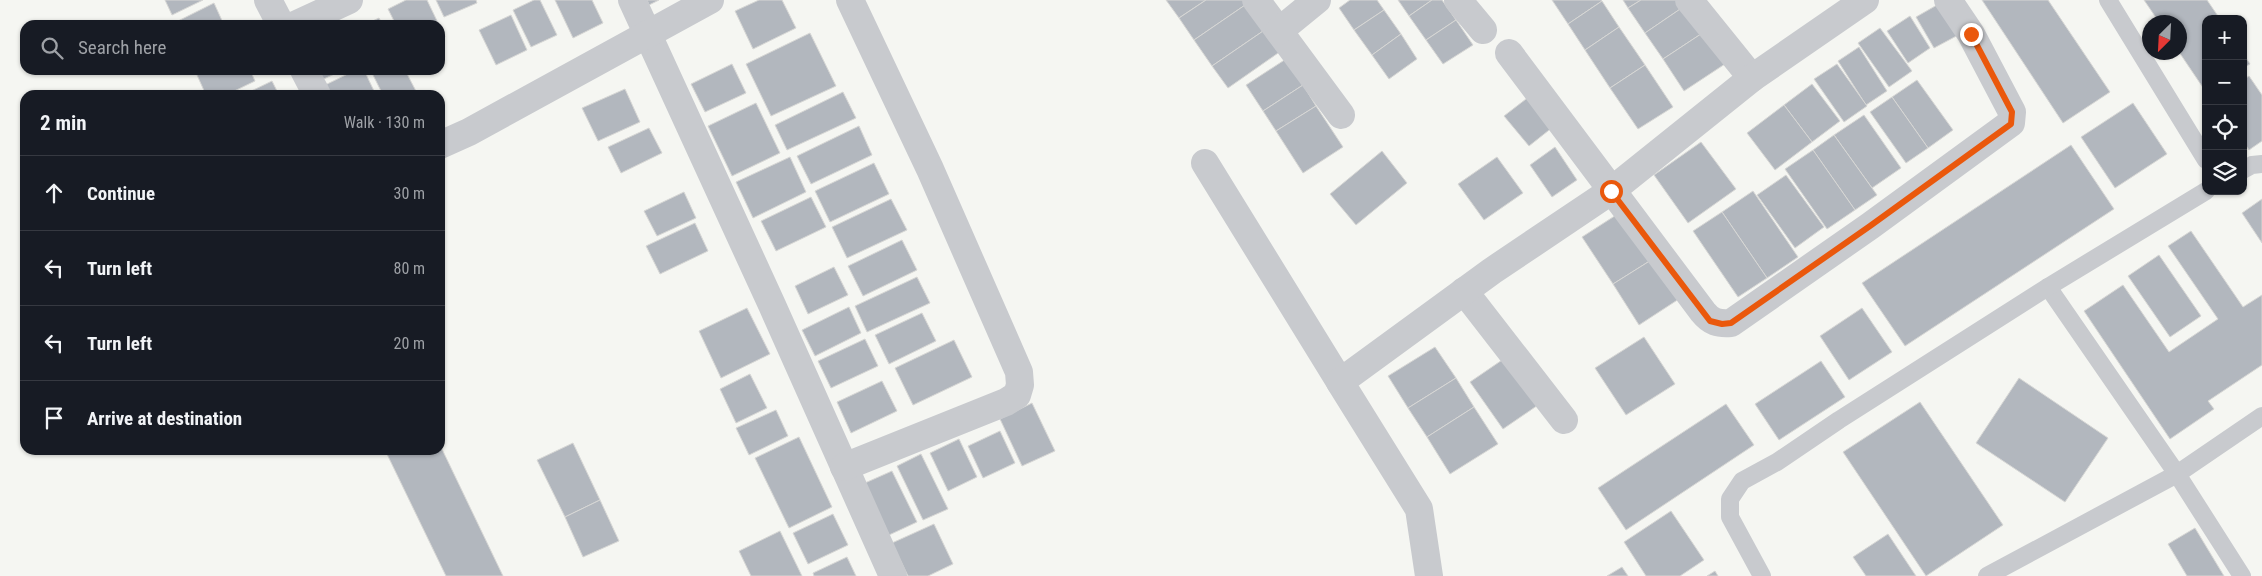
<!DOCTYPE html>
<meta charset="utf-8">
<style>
:root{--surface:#171b24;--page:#20242c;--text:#f1f3f6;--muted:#9ea1a6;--line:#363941}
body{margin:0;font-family:"Roboto Condensed",sans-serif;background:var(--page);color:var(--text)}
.controls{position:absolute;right:15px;top:15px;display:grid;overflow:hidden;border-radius:10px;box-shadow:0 1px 4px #0004}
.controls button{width:45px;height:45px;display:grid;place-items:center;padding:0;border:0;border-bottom:1px solid var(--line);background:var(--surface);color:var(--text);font:25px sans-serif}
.compass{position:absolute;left:2142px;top:15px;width:45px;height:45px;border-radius:50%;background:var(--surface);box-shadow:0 1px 4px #0004;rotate:204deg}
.stop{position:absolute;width:15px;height:15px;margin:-11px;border:4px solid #ea580c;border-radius:50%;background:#fff}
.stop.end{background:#ea580c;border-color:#fff;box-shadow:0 1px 5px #0008}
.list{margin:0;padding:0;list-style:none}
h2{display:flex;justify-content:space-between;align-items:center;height:65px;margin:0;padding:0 20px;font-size:21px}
h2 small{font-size:16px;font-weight:400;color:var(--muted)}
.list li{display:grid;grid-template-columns:32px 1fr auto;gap:15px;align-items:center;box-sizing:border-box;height:75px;padding:0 20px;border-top:1px solid var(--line)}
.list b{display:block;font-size:19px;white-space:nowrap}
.list em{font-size:16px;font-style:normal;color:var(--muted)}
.icon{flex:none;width:28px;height:28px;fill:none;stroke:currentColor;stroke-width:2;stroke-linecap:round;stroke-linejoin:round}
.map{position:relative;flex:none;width:2262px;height:576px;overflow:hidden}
.search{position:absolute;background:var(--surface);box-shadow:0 1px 4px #0004;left:20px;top:20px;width:425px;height:55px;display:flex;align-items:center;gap:12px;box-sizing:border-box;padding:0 18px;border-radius:15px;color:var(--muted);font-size:19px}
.panel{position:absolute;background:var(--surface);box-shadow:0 1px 4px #0004;left:20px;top:90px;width:425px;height:365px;border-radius:15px}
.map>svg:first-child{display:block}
.building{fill:#b2b7be;stroke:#d7d7d5}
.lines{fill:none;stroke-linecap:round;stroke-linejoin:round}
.lane{stroke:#c8cace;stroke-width:18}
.street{stroke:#c8cace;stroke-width:28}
.route{stroke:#ea580c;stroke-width:6}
</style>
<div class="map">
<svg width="2262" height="576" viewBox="0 0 2262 576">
<rect width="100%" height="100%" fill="#f5f6f2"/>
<g class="building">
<path d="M 165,0 L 203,0 L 172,15 Z"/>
<path d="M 406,0 L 427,0 L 439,25 L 396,25 L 388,9 Z"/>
<path d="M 436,0 L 476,0 L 477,3 L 444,17 Z"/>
<path d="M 534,0 L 540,0 L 557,35 L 531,47 L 513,10 Z"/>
<path d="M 555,0 L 592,0 L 603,23 L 573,38 Z"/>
<path d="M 647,0 L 659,0 L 649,5 Z"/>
<path d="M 759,0 L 782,0 L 796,28 L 753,49 L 735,11 Z"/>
<path d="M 1166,0 L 1206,0 L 1179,18 Z"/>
<path d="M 1206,0 L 1246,0 L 1248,3 L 1194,40 L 1179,18 Z"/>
<path d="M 1350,0 L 1377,0 L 1384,10 L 1354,30 L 1339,8 Z"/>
<path d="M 1398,0 L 1432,0 L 1409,16 Z"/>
<path d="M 1432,0 L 1442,0 L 1456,20 L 1426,40 L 1409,16 Z"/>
<path d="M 1552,0 L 1601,0 L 1602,1 L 1568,24 Z"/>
<path d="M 1623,0 L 1641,0 L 1628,8 Z"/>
<path d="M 1641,0 L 1687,0 L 1689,3 L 1645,33 L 1628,8 Z"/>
<path d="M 1982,0 L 2048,0 L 2110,92 L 2063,123 Z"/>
<path d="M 2144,0 L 2207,0 L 2220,19 L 2206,19 L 2206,92 L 2179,52 L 2180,22 L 2159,22 Z"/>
<path d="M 1602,1 L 1619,27 L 1585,50 L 1568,24 Z"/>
<path d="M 1944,1 L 1962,33 L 1934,48 L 1916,17 Z"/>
<path d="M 214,3 L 224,25 L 178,25 L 176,22 Z"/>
<path d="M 1248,3 L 1266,29 L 1212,66 L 1194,40 Z"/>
<path d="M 1689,3 L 1707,30 L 1663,59 L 1645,33 Z"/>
<path d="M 1384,10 L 1401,34 L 1372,55 L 1354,30 Z"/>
<path d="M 511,15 L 527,50 L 496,65 L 479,30 Z"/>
<path d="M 1910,16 L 1930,48 L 1908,63 L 1887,31 Z"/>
<path d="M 379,18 L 383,25 L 364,25 Z"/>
<path d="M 1456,20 L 1473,45 L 1443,64 L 1426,40 Z"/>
<path d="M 440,27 L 445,37 L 440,39 Z"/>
<path d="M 1619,27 L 1645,65 L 1610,88 L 1585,50 Z"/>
<path d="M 1880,28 L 1912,71 L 1889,87 L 1858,43 Z"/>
<path d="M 1266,29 L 1281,51 L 1228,88 L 1212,66 Z"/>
<path d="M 1707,30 L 1728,62 L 1684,91 L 1663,59 Z"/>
<path d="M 810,33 L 836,86 L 771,116 L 746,64 Z"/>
<path d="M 1401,34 L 1417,59 L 1389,79 L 1372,55 Z"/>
<path d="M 1859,47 L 1887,91 L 1866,105 L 1838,61 Z"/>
<path d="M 2243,54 L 2250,64 L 2243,68 Z"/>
<path d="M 1286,59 L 1303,85 L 1263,111 L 1246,85 Z"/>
<path d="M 732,64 L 746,93 L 705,112 L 691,84 Z"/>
<path d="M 1837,64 L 1867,106 L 1844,122 L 1814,79 Z"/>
<path d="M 1645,65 L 1673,107 L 1638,129 L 1610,88 Z"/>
<path d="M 208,70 L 250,70 L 255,81 L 226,95 L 206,95 L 197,75 Z"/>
<path d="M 306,70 L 343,70 L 313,84 Z"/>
<path d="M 356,70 L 364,70 L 374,91 L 365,95 L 323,95 L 319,88 Z"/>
<path d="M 373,70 L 405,70 L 418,95 L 383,95 L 371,71 Z"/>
<path d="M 2249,76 L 2262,95 L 2262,141 L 2249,150 L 2243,141 L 2243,80 Z"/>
<path d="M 1917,80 L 1953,130 L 1928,148 L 1892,97 Z"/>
<path d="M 272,81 L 279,95 L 243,95 Z"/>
<path d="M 1812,84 L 1840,121 L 1812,142 L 1784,105 Z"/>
<path d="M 1303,85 L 1316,106 L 1276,131 L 1263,111 Z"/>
<path d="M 625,89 L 640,122 L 598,141 L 582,108 Z"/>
<path d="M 1539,89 L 1563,119 L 1529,146 L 1504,116 Z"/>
<path d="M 843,92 L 856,118 L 787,150 L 775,125 Z"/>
<path d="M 1892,97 L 1928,148 L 1906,163 L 1870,112 Z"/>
<path d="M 756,103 L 780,153 L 732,176 L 708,126 Z"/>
<path d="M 2133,103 L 2167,154 L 2115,188 L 2081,137 Z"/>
<path d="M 1784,105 L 1812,142 L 1775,170 L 1747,133 Z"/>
<path d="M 1316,106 L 1343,147 L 1303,173 L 1276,131 Z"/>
<path d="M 1864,115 L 1901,168 L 1872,188 L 1834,135 Z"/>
<path d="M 859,126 L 872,155 L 811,184 L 797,156 Z"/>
<path d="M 649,128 L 662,153 L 621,173 L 608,147 Z"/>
<path d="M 1834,135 L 1877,195 L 1855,210 L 1813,150 Z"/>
<path d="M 1701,142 L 1736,189 L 1688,223 L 1654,175 Z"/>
<path d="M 2071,145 L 2114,209 L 1905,346 L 1862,283 Z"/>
<path d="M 1555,147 L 1577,180 L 1552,197 L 1530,165 Z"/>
<path d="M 1813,150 L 1855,210 L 1827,229 L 1785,169 Z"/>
<path d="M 1382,151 L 1407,183 L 1356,225 L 1330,194 Z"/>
<path d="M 790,157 L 806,192 L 753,218 L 736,182 Z"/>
<path d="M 1497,157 L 1523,193 L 1484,220 L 1458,184 Z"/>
<path d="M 874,163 L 889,194 L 830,222 L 815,191 Z"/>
<path d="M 1786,175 L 1824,227 L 1795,248 L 1757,195 Z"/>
<path d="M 1753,191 L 1798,257 L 1767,278 L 1722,212 Z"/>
<path d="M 684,192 L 696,218 L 657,236 L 644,211 Z"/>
<path d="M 811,197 L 826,227 L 776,251 L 761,221 Z"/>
<path d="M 891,199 L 907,230 L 847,258 L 832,227 Z"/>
<path d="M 2262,199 L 2262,243 L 2242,213 Z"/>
<path d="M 1624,210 L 1656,257 L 1613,284 L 1582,237 Z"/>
<path d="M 1722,212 L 1767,278 L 1738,297 L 1693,231 Z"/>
<path d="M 695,223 L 708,251 L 660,274 L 646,246 Z"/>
<path d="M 2191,231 L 2243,307 L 2262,295 L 2262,365 L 2208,401 L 2214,409 L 2170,439 L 2084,311 L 2123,285 L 2169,352 L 2218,319 L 2168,246 Z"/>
<path d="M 902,240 L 917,270 L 863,296 L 848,266 Z"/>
<path d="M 2159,255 L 2201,316 L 2170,337 L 2128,276 Z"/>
<path d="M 1656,257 L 1682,297 L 1639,325 L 1613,284 Z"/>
<path d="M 834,267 L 848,295 L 808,314 L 795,286 Z"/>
<path d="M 917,277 L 930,303 L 867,332 L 855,306 Z"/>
<path d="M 849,307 L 861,333 L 815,356 L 802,330 Z"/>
<path d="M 747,308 L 770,354 L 721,378 L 699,331 Z"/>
<path d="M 1862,308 L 1892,352 L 1849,380 L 1820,336 Z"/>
<path d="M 922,313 L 936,341 L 889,364 L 875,335 Z"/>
<path d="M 1644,337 L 1675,384 L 1626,415 L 1595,368 Z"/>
<path d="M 865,339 L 878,366 L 831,388 L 818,361 Z"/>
<path d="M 954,340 L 972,377 L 913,405 L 895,368 Z"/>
<path d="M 1435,347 L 1456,378 L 1408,408 L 1388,376 Z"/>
<path d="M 1508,356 L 1541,403 L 1503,429 L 1470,382 Z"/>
<path d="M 1821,361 L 1845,397 L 1779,440 L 1755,404 Z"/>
<path d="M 750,374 L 767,408 L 736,423 L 720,389 Z"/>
<path d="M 1456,378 L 1474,407 L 1427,437 L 1408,408 Z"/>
<path d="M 2019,378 L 2108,438 L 2065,502 L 1976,443 Z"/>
<path d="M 882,381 L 897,411 L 851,433 L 837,402 Z"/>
<path d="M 1920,402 L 2003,525 L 1926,576 L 1843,452 Z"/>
<path d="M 1032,403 L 1055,451 L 1022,466 L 1000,419 Z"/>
<path d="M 1726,404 L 1754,445 L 1626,530 L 1598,488 Z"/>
<path d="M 1474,407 L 1498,444 L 1450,474 L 1427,437 Z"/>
<path d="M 776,410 L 788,436 L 749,455 L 736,428 Z"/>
<path d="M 1000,431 L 1015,463 L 983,478 L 968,446 Z"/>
<path d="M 799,437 L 832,507 L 789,528 L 755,458 Z"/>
<path d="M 959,439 L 977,477 L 948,491 L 930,453 Z"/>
<path d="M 573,443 L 600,500 L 565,517 L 537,460 Z"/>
<path d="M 440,445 L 503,576 L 446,576 L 385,450 L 440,450 Z"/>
<path d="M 921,454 L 948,509 L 923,520 L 897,466 Z"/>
<path d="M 892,471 L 917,522 L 889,535 L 865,483 Z"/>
<path d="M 600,500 L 619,541 L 583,557 L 565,517 Z"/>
<path d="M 1671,511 L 1704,560 L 1680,576 L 1646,576 L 1624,542 Z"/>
<path d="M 833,514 L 848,545 L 808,564 L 793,533 Z"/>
<path d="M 934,524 L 953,564 L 928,576 L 908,576 L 892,543 Z"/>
<path d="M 2195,528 L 2224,576 L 2187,576 L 2168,544 Z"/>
<path d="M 780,531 L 802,576 L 751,576 L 739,551 Z"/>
<path d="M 1888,534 L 1916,576 L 1866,576 L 1853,557 Z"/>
<path d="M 847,557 L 856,576 L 814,576 L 813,573 Z"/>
<path d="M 1622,567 L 1628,576 L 1607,576 Z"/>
<path d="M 1715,571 L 1718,576 L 1707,576 Z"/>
</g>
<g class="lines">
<g class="lane">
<path d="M 2108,0 L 2206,160"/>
<path d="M 2243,170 L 2252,165 L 2262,164"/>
<path d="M 2048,287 L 2177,474 L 2262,416"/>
<path d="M 1762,576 L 1730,517 L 1730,499 L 1742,481 L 1777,462 L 1839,420 L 2048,287 L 2206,191"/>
<path d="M 1987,576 L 2177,474 L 2242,576"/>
</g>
<g class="street">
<path d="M 268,0 L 281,25"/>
<path d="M 632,0 L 772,305 L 893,576"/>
<path d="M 1256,0 L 1341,115"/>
<path d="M 1458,0 L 1483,30"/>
<path d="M 1689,0 L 1752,78"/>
<path d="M 295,25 L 349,0"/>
<path d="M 1279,31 L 1317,0"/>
<path d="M 1509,53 L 1703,312 C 1711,322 1718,324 1731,323 L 1870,226 L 2011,123 L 2012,112 L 1971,34 L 1948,0"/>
<path d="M 304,70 L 317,95"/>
<path d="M 440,145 L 469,132 L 710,0"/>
<path d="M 1205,163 L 1340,382"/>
<path d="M 1464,291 L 1564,420"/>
<path d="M 844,467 L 1006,402 L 1017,395 L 1020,385 L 1019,372 L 930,169 L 850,0"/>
<path d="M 1429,576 L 1419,509 L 1340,382 L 1492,271 L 1611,191 L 1752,78 L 1865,0"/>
</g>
</g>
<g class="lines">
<path class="route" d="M 1611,191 L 1710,321 L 1722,324 L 1731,323 L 1870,226 L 2011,124 L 2012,112 L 1971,34"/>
</g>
</svg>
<div class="controls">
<button>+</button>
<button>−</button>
<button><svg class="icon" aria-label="locate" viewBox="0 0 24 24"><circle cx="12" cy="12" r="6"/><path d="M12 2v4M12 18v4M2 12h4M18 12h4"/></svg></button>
<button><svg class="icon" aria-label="layers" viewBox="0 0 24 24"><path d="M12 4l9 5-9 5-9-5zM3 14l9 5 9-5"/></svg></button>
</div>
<svg class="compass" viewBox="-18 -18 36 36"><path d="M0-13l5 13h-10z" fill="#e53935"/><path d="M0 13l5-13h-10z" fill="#9ea1a6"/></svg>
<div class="stop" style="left:1611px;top:191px"></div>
<div class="stop end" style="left:1971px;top:34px"></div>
<div class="search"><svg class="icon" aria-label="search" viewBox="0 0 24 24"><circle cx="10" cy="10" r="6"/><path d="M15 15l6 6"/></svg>Search here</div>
<section class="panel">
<h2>2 min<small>Walk · 130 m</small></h2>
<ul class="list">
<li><svg class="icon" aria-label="ahead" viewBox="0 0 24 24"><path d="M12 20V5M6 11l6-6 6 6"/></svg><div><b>Continue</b></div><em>30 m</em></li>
<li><svg class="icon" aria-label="left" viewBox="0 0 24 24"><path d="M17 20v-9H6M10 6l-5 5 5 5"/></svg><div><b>Turn left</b></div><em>80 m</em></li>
<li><svg class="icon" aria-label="left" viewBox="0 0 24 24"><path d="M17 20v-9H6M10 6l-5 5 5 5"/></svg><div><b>Turn left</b></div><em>20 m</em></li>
<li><svg class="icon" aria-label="arrive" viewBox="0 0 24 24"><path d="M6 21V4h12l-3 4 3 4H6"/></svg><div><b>Arrive at destination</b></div></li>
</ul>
</section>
</div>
